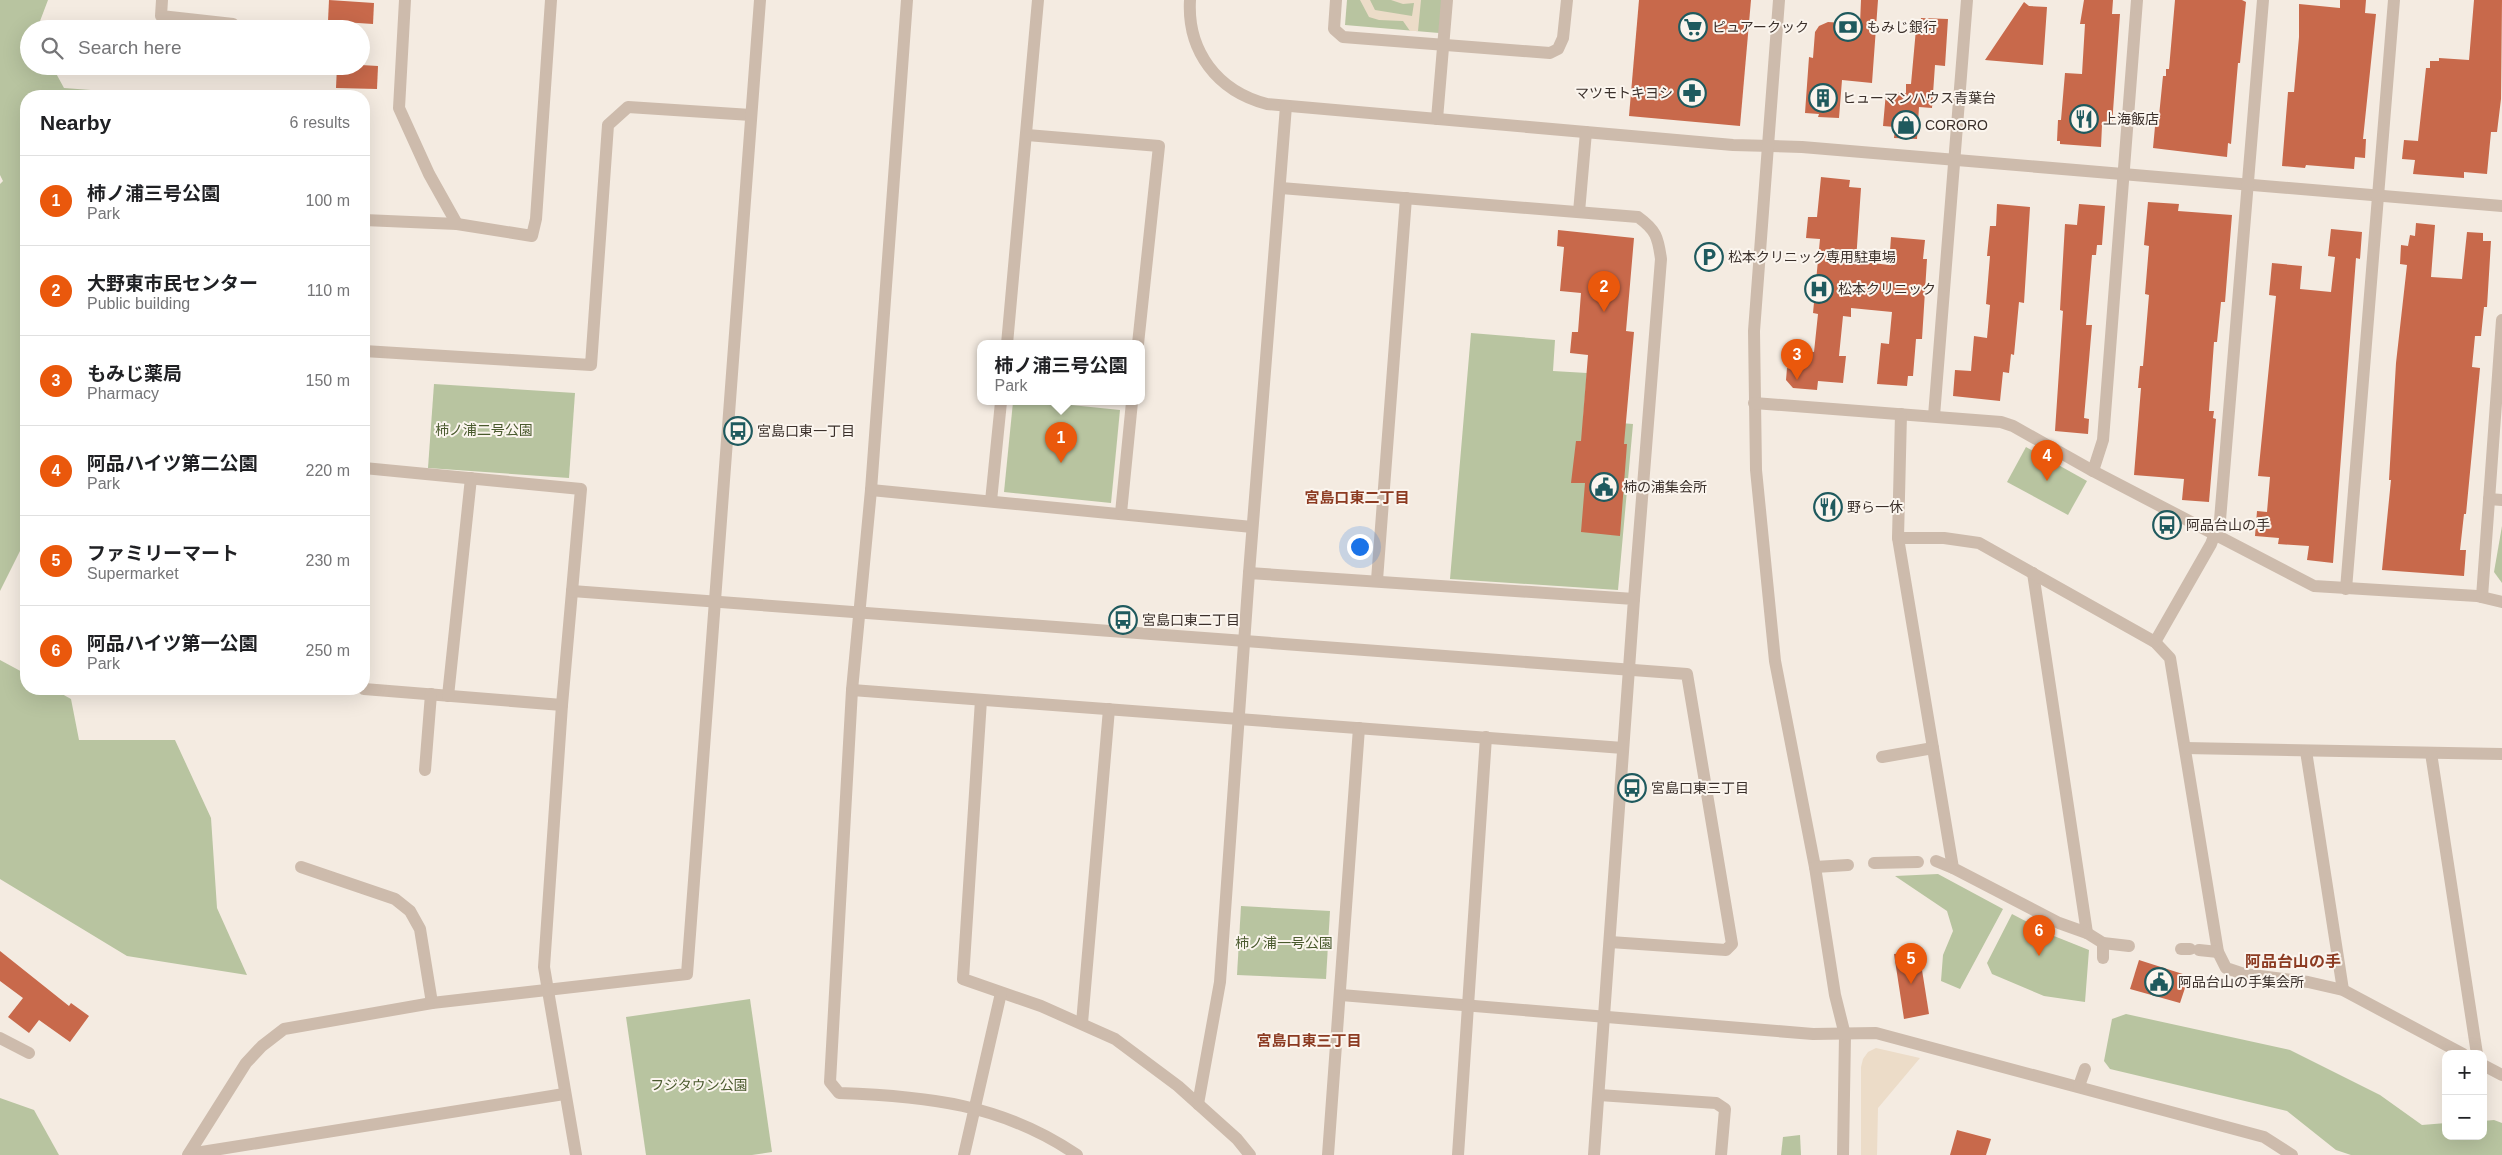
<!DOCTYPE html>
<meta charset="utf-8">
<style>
:root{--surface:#fff;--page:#f6f6f6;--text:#202124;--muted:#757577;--line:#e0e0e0;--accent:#ea580c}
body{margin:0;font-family:Helvetica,"Noto Sans JP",sans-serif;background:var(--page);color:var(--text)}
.controls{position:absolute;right:15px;bottom:15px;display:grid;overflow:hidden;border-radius:10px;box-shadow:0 5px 20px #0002}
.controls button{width:45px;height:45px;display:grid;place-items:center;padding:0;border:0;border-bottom:1px solid var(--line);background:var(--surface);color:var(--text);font:25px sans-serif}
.you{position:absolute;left:1359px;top:546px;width:18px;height:18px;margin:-12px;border:4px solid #fff;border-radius:50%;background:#1a73e8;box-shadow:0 0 0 8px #1a73e833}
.badge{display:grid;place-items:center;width:32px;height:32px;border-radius:50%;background:var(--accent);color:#fff;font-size:16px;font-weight:700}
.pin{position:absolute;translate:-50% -41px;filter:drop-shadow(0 1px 2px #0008)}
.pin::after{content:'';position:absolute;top:26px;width:18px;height:15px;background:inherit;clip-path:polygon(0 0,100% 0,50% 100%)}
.popup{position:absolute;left:977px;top:340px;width:168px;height:65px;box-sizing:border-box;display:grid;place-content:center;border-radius:10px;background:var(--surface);filter:drop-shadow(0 1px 4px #0005);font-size:16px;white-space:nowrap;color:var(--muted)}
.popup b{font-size:19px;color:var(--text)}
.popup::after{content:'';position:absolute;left:50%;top:100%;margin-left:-10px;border:10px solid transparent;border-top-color:var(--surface)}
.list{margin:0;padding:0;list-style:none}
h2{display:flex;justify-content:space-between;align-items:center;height:65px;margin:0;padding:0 20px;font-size:21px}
h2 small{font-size:16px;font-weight:400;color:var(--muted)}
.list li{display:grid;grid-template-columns:32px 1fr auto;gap:15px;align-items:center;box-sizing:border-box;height:90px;padding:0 20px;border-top:1px solid var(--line)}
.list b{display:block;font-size:19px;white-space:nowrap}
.list p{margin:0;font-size:16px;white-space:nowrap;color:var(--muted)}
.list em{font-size:16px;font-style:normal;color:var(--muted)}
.icon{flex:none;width:28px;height:28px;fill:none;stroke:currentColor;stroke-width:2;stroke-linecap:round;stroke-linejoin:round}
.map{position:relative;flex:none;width:2502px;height:1155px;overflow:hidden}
.search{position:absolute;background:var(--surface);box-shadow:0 5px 20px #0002;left:20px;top:20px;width:350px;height:55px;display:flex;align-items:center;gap:12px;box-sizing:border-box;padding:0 18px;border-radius:28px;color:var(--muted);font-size:19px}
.panel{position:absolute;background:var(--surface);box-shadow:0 5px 20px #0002;left:20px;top:90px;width:350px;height:605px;border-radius:20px}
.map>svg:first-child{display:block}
.green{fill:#b8c4a0}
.plaza{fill:#ecdcc8}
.building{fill:#c8694b}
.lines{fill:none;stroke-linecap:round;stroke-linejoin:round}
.minor{stroke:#cdbbac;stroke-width:12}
.labels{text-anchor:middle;stroke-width:4;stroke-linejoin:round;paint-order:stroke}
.poi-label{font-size:14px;fill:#3b302b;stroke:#fbf5ee;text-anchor:start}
.park-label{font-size:14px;fill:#4a5a2e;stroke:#fbf5ee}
.neighbourhood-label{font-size:15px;font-weight:bold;fill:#8c3b22;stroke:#fbf5ee}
.quarter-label{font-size:16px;font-weight:bold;fill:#8c3b22;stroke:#fbf5ee}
</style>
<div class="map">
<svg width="2502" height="1155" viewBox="0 0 2502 1155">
<rect width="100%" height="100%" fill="#f4ebe1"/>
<g class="green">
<path d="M 0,0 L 48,0 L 37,29 L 29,29 L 29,66 L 52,66 L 64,88 L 171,96 L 26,96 L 26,539 L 0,591 L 0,184 L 3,181 L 0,175 Z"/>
<path d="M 1347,0 L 1442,0 L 1439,33 L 1345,25 Z"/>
<path d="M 1471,333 L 1555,340 L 1553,371 L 1587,373 L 1583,420 L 1633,424 L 1618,590 L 1450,579 Z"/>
<path d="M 434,384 L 575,393 L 569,478 L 428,468 Z"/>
<path d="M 1013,402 L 1042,402 L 1120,410 L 1111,503 L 1004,492 Z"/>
<path d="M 2026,447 L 2087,481 L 2068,515 L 2007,482 Z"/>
<path d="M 2502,526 L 2502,583 L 2494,572 Z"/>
<path d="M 0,660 L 26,674 L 26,689 L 53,689 L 71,699 L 79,740 L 175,740 L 211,818 L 217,908 L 247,975 L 127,956 L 0,879 Z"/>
<path d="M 1938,874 L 2003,909 L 1960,989 L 1941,981 L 1943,955 L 1953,931 L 1947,911 L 1895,876 Z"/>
<path d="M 1241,906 L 1330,911 L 1326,979 L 1237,975 Z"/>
<path d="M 2012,914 L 2054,936 L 2089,950 L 2085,1002 L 2044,996 L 1992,974 L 1987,963 Z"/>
<path d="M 750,999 L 772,1152 L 752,1155 L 646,1155 L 626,1017 Z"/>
<path d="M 2126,1014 L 2290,1050 L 2380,1095 L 2422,1125 L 2446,1123 L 2446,1136 L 2483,1136 L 2483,1121 L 2494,1120 L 2502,1123 L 2502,1155 L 2351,1155 L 2336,1150 L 2287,1111 L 2110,1069 L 2104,1061 L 2112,1019 Z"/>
<path d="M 0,1098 L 34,1110 L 59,1155 L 0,1155 Z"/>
<path d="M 1800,1135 L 1801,1155 L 1781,1155 L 1783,1137 Z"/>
</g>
<g class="plaza">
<path d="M 1360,0 L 1370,0 L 1375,10 L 1412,16 L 1414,3 L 1403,4 L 1391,0 L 1421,0 L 1418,31 L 1410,31 L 1403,21 L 1379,20 L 1369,17 Z"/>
<path d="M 1876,1048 L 1920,1058 L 1878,1108 L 1877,1155 L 1861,1155 L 1861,1067 L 1863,1059 L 1868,1052 Z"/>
</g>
<g class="building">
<path d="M 329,0 L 374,3 L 373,24 L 328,21 Z"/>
<path d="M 1639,0 L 1751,0 L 1740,126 L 1629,116 Z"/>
<path d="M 1861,0 L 1878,0 L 1872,83 L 1842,80 L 1839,118 L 1818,117 L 1819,114 L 1805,113 L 1809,57 L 1813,58 L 1815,32 L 1819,26 L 1828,22 L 1860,24 Z"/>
<path d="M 2084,0 L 2113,0 L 2112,14 L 2120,14 L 2112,125 L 2102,125 L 2101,147 L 2060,144 L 2060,141 L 2057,141 L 2058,120 L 2061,120 L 2065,73 L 2082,74 L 2085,24 L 2080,24 Z"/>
<path d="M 2175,0 L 2242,0 L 2246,2 L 2240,63 L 2238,63 L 2231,144 L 2228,143 L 2227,157 L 2153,148 L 2156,116 L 2159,116 L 2163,76 L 2166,76 L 2166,69 L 2169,69 Z"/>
<path d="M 2340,0 L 2366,0 L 2365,13 L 2376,14 L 2363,139 L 2366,139 L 2365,158 L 2355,157 L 2354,169 L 2306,165 L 2305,168 L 2282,166 L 2288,92 L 2294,92 L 2299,37 L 2299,4 L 2340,8 Z"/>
<path d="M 2474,0 L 2502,0 L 2501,99 L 2497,132 L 2491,132 L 2487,174 L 2464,172 L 2464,178 L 2413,174 L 2415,160 L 2402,159 L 2404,140 L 2418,141 L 2426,68 L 2430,68 L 2430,61 L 2439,61 L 2439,58 L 2469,60 Z"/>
<path d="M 2024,2 L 2029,6 L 2047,7 L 2043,65 L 1985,60 Z"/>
<path d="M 1921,18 L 1948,19 L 1945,66 L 1935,65 L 1932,108 L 1919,107 L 1917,139 L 1894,138 L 1895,127 L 1883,126 L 1886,92 L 1906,93 L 1906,84 L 1911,84 L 1916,29 L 1920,30 Z"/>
<path d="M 361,65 L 378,66 L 377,89 L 336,88 L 337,66 Z"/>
<path d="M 1821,177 L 1850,180 L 1849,187 L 1861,188 L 1856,261 L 1889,265 L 1891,237 L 1925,240 L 1923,259 L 1927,259 L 1922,339 L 1916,339 L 1913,376 L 1908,376 L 1907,386 L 1877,384 L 1881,343 L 1889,344 L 1892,312 L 1851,308 L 1851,317 L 1843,316 L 1839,356 L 1846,356 L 1843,383 L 1818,381 L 1817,390 L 1793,388 L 1786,380 L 1787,368 L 1801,370 L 1803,351 L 1814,352 L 1818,314 L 1813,313 L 1820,239 L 1806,238 L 1808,217 L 1817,217 Z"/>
<path d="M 2148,202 L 2179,204 L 2178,211 L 2232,215 L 2225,302 L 2221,302 L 2217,342 L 2214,342 L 2209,411 L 2214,411 L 2213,418 L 2216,419 L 2209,502 L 2182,500 L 2184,479 L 2134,475 L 2141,388 L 2138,388 L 2140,366 L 2143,366 L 2149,295 L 2145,294 L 2149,246 L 2144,245 Z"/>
<path d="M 1997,204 L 2030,207 L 2024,303 L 2019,302 L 2014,355 L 2011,354 L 2009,373 L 2003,372 L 2000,401 L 1953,396 L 1955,370 L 1971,371 L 1974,336 L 1987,338 L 1990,305 L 1986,304 L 1990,256 L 1987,256 L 1990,226 L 1996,226 Z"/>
<path d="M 2079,204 L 2105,206 L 2102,245 L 2097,245 L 2096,255 L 2092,255 L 2086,325 L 2092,325 L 2084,418 L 2089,419 L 2088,434 L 2055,431 L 2063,311 L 2060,310 L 2065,224 L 2077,225 Z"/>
<path d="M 2416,223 L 2435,225 L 2431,277 L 2462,279 L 2467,232 L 2483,233 L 2483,241 L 2491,241 L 2487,307 L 2484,307 L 2481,336 L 2475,336 L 2472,367 L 2480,368 L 2466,514 L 2464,514 L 2460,550 L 2466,550 L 2464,576 L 2382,570 L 2391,480 L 2389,480 L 2396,363 L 2407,265 L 2400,264 L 2401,245 L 2408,246 L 2410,235 L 2415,236 Z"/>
<path d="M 2331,229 L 2362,232 L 2360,259 L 2356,258 L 2333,563 L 2307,560 L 2309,546 L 2278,544 L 2279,538 L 2255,536 L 2257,511 L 2267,512 L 2270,477 L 2258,476 L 2276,296 L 2269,295 L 2272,263 L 2302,266 L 2300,289 L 2331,292 L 2335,257 L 2328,256 Z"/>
<path d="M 1558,230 L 1634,238 L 1626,331 L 1634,332 L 1624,444 L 1627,444 L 1620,536 L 1581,532 L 1585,483 L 1571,483 L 1576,441 L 1581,441 L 1588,355 L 1570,353 L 1572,332 L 1578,332 L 1581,293 L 1560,291 L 1564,247 L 1557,246 Z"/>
<path d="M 0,951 L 69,1006 L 71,1003 L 89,1016 L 70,1042 L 39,1020 L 29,1033 L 8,1017 L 23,998 L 0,981 Z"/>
<path d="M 1919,951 L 1929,1014 L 1904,1019 L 1894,954 Z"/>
<path d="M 2139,960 L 2189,976 L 2180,1003 L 2130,989 Z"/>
<path d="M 1957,1130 L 1991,1139 L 1986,1155 L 1950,1155 Z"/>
</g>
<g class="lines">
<g class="minor">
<path d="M 162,0 L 161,16 L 233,24"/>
<path d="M 405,0 L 399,108 L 429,174 L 457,224"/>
<path d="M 907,0 L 871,490 L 852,690 L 830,1082 L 839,1093 C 926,1096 1003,1104 1077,1155"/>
<path d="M 1190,0 C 1187,51 1217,91 1267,104 L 1733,145 L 1802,147 L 2502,206"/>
<path d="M 1336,0 L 1334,29 L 1343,37 L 1550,53 L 1558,49 L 1563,38 L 1567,0"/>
<path d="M 1779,0 L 1754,331 L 1756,470 L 1775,661 L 1815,867 L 1835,995 L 1845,1035 L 1843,1155"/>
<path d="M 1437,119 L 1447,0"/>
<path d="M 1027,135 L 1159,146 L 1138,344"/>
<path d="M 1281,188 L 1638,217 C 1656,230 1658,237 1661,259 L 1634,599"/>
<path d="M 1579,212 L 1586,132"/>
<path d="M 364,220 L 457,224 L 532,236 L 536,219 L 551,0"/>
<path d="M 1007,344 L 1038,0"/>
<path d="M 364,351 L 591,365 L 608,125 L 628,107 L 751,115"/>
<path d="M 1754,403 L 2001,422 L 2013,426 L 2093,471 L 2314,586 L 2477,596 L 2502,602"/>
<path d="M 1901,414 L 1898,538 L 1953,868 L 2059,923 L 2087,933 L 2033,573"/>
<path d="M 1934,416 L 1967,0"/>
<path d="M 364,468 L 581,489 L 562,705 L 544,967 L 576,1155"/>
<path d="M 2093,471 L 2103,440 L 2137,0"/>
<path d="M 871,490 L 1252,527"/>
<path d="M 2489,499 L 2502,500"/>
<path d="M 991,501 L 1001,402"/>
<path d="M 1121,513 L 1132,402"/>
<path d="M 1898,538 L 1944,538 L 1979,543 L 2155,642 L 2170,658 L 2218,952 L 2226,968 L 2244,974 L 2308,982 L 2343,990 L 2463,1054"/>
<path d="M 1249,573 L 1286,106"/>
<path d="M 1377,580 L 1406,198"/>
<path d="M 2346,589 L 2394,0"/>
<path d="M 572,591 L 1687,674 L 1732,944 L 1726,950 L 1610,942"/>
<path d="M 2482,597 L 2502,320"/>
<path d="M 2155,642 L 2211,544 L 2220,520 L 2263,0"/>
<path d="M 364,689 L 562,705"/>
<path d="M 852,690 L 1623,748"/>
<path d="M 448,696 L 471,478"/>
<path d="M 981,700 L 963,979 L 1041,1006 L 1115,1039 L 1178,1086 L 1237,1139 L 1250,1155"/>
<path d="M 2185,748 L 2502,754"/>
<path d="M 2306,751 L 2343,990"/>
<path d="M 2431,753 L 2477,1054"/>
<path d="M 1882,757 L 1933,748"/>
<path d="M 425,770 L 431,694"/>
<path d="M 1936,861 L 1953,868"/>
<path d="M 1874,863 L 1918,862"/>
<path d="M 301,867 L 395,899 L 410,911 L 420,929 L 432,1003"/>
<path d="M 1815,867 L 1848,865"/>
<path d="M 2087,933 L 2103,943 L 2129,946"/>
<path d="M 2103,943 L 2103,958"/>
<path d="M 2181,949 L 2190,949"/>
<path d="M 2199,950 L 2218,952"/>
<path d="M 1341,995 L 1813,1034 L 1876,1033 L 2264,1137 L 2292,1155"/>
<path d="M 1082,1023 L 1109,709"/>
<path d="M 0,1038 L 29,1053"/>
<path d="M 2483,1065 L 2502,1075"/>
<path d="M 2079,1086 L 2085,1069"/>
<path d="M 1599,1095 L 1716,1103 L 1725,1109 L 1721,1155"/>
<path d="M 1198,1104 L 1220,982 L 1249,573 L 1634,599 L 1594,1155"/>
<path d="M 189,1154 L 564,1094"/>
<path d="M 188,1155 L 246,1063 L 262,1046 L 284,1029 L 432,1003 L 687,974 L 760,0"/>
<path d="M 964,1155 L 1001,993"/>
<path d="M 1328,1155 L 1359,728"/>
<path d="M 1458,1155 L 1486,737"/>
</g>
</g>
<defs>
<symbol id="supermarket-ring" viewBox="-11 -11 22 22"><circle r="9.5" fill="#fbf5ee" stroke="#1f5a5e" stroke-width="1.5"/><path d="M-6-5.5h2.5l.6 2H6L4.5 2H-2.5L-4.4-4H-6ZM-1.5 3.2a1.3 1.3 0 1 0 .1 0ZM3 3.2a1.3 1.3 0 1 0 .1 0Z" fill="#1f5a5e"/></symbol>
<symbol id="bank-ring" viewBox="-11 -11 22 22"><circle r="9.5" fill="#fbf5ee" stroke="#1f5a5e" stroke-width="1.5"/><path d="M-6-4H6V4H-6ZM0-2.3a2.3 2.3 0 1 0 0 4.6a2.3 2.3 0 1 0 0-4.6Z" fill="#1f5a5e"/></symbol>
<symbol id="pharmacy-ring" viewBox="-11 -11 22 22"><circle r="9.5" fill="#fbf5ee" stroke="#1f5a5e" stroke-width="1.5"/><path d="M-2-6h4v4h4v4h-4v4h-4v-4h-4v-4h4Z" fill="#1f5a5e"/></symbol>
<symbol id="building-ring" viewBox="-11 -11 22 22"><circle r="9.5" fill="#fbf5ee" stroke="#1f5a5e" stroke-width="1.5"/><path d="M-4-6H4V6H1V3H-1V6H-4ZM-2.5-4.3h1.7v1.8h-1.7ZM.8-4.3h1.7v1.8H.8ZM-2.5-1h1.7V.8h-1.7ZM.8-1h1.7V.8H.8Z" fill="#1f5a5e"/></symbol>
<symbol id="restaurant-ring" viewBox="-11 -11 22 22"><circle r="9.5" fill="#fbf5ee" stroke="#1f5a5e" stroke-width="1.5"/><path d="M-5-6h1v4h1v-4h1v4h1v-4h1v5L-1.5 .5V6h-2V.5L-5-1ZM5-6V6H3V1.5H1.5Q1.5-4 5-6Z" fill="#1f5a5e"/></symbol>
<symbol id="shop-ring" viewBox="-11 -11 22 22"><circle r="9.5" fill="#fbf5ee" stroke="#1f5a5e" stroke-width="1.5"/><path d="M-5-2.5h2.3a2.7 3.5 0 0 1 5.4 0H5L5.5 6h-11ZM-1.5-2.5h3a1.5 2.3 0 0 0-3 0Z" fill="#1f5a5e"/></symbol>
<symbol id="parking-ring" viewBox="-11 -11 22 22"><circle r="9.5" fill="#fbf5ee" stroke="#1f5a5e" stroke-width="1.5"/><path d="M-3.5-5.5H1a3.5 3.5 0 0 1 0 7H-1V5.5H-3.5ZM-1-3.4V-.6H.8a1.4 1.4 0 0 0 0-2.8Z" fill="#1f5a5e"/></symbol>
<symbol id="hospital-ring" viewBox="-11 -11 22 22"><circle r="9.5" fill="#fbf5ee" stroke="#1f5a5e" stroke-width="1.5"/><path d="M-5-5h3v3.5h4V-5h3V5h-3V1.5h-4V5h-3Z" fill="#1f5a5e"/></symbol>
<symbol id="bus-ring" viewBox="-11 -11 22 22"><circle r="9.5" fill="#fbf5ee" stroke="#1f5a5e" stroke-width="1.5"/><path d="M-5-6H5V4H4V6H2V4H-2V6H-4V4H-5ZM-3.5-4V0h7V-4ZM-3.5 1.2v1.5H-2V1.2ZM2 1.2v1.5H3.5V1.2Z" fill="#1f5a5e"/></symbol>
<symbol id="civic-ring" viewBox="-11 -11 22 22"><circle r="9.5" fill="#fbf5ee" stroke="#1f5a5e" stroke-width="1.5"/><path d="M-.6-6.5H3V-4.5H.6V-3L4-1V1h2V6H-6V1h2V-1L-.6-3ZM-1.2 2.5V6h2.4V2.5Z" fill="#1f5a5e"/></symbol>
</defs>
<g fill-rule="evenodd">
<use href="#supermarket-ring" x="1677" y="11" width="32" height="32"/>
<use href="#bank-ring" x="1832" y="11" width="32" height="32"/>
<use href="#pharmacy-ring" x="1676" y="77" width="32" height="32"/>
<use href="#building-ring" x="1807" y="82" width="32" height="32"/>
<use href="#restaurant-ring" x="2068" y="103" width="32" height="32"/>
<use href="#shop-ring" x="1890" y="109" width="32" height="32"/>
<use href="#parking-ring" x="1693" y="241" width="32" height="32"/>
<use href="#hospital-ring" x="1803" y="273" width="32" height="32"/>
<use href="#bus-ring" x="722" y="415" width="32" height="32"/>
<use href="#civic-ring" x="1588" y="471" width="32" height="32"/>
<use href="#restaurant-ring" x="1812" y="491" width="32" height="32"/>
<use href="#bus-ring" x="2151" y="509" width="32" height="32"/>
<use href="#bus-ring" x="1107" y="604" width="32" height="32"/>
<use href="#bus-ring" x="1616" y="772" width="32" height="32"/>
<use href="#civic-ring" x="2143" y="966" width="32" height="32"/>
</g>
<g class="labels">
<g class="poi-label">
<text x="1712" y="32">ピュアークック</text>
<text x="1867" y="32">もみじ銀行</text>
<text x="1673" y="98" text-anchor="end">マツモトキヨシ</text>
<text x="1842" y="103">ヒューマンハウス青葉台</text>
<text x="2103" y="124">上海飯店</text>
<text x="1925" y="130">CORORO</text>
<text x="1728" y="262">松本クリニック専用駐車場</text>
<text x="1838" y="294">松本クリニック</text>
<text x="757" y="436">宮島口東一丁目</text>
<text x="1623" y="492">柿の浦集会所</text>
<text x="1847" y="512">野ら一休</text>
<text x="2186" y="530">阿品台山の手</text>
<text x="1142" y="625">宮島口東二丁目</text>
<text x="1651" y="793">宮島口東三丁目</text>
<text x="2178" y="987">阿品台山の手集会所</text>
</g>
<g class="park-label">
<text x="484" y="435">柿ノ浦二号公園</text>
<text x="1284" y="948">柿ノ浦一号公園</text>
<text x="699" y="1090">フジタウン公園</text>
</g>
<g class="neighbourhood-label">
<text x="1357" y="503">宮島口東二丁目</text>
<text x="1309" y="1046">宮島口東三丁目</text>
</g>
<g class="quarter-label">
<text x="2293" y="967">阿品台山の手</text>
</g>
</g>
</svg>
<div class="controls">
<button>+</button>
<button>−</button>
</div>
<div class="you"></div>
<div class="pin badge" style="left:1061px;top:463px">1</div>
<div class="popup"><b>柿ノ浦三号公園</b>Park</div>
<div class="pin badge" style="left:1604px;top:312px">2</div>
<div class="pin badge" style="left:1797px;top:380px">3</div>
<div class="pin badge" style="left:2047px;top:481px">4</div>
<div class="pin badge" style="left:1911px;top:984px">5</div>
<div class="pin badge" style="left:2039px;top:956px">6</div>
<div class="search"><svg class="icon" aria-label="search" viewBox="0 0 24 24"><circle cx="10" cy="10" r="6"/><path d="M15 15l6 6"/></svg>Search here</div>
<section class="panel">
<h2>Nearby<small>6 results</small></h2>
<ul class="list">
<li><span class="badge">1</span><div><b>柿ノ浦三号公園</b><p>Park</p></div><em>100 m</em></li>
<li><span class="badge">2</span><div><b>大野東市民センター</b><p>Public building</p></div><em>110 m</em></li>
<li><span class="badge">3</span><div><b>もみじ薬局</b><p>Pharmacy</p></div><em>150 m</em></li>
<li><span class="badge">4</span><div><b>阿品ハイツ第二公園</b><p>Park</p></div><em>220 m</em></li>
<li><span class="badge">5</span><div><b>ファミリーマート</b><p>Supermarket</p></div><em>230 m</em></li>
<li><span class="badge">6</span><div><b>阿品ハイツ第一公園</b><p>Park</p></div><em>250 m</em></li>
</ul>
</section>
</div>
